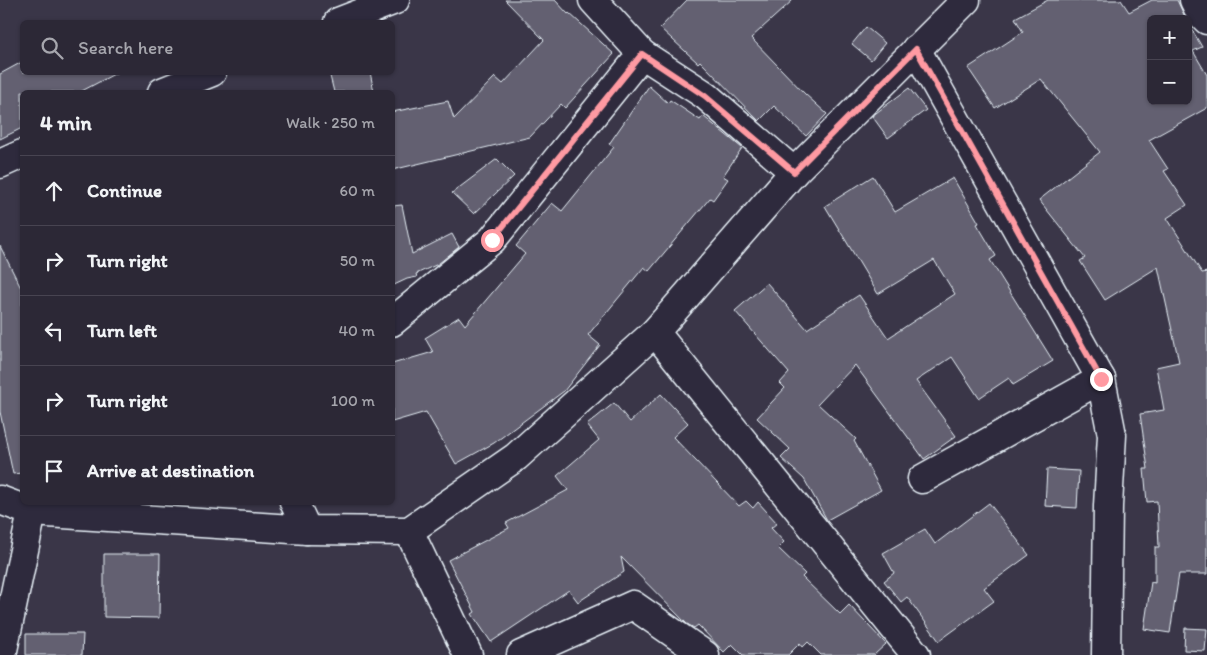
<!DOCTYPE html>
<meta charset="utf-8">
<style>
:root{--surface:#2c2836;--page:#34303e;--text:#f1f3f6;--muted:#a6a6ad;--line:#484451}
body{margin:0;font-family:Itim,sans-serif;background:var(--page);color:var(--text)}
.controls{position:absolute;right:15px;top:15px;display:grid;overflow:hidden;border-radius:8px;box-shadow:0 1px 4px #0004}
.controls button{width:45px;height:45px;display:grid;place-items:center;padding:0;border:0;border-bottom:1px solid var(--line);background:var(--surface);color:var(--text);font:25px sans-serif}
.stop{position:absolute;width:15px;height:15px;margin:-11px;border:4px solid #ff9aa2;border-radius:50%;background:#fff}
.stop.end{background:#ff9aa2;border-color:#fff;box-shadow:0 1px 5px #0008}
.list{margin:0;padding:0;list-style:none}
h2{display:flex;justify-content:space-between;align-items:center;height:65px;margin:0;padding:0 20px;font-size:21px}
h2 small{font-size:16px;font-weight:400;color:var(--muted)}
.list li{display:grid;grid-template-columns:32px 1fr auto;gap:15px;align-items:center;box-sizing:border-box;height:70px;padding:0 20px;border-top:1px solid var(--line)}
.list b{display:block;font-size:19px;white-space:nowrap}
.list em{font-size:16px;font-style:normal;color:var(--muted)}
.icon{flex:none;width:28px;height:28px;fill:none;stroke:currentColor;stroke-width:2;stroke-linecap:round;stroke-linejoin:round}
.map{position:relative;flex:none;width:1207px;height:655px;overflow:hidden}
.search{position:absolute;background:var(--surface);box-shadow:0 1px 4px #0004;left:20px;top:20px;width:375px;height:55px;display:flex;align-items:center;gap:12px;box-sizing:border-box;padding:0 18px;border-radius:8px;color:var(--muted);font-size:19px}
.panel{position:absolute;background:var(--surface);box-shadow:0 1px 4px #0004;left:20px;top:90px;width:375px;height:415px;border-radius:8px}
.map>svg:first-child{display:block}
.building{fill:#636171;stroke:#e8f1f8}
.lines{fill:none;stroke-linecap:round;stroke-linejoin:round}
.minor-casing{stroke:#e8f1f8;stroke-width:31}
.minor{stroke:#2f2a3d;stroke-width:28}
.route{stroke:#ff9aa2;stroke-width:6}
</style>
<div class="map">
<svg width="1207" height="655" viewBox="0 0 1207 655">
<rect width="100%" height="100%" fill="#3a3648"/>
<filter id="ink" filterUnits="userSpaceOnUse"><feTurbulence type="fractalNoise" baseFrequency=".02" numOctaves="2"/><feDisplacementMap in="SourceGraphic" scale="10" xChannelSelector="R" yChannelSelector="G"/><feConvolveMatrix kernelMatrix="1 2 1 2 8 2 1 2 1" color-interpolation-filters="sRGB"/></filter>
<g filter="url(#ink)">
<g class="building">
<path d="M 505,0 L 555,0 L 568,14 L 569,13 L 614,54 L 565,108 L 561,104 L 530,137 L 392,170 L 392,112 L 448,101 L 454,119 L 495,77 L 503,84 L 544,40 Z"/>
<path d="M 687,0 L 793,0 L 751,38 L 805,94 L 827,114 L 806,136 L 774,106 L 759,121 L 700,61 L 698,63 L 660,28 Z"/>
<path d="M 1048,0 L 1121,0 L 1129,12 L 1152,0 L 1177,0 L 1186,19 L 1151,19 L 1151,101 L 1188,101 L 1188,23 L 1202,47 L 1193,51 L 1207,75 L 1207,108 L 1149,140 L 1168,169 L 1164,171 L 1187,205 L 1167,218 L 1202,273 L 1207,272 L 1207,574 L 1179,574 L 1170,633 L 1144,629 L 1151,582 L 1155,583 L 1155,547 L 1159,547 L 1157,501 L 1147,502 L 1144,469 L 1148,469 L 1140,414 L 1164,410 L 1156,367 L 1179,362 L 1158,267 L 1105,300 L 1080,261 L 1085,258 L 1039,200 L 1100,152 L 1041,79 L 995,108 L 968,68 L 1023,32 L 1015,18 Z"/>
<path d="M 866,27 L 885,43 L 871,60 L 852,44 Z"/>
<path d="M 22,62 L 22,72 L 118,72 L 80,92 L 22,92 L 22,128 L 0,139 L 0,74 Z"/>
<path d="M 329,72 L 370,72 L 374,92 L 334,92 Z"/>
<path d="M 649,86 L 668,103 L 670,100 L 700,120 L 703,116 L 742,148 L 723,176 L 728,179 L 713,200 L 710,198 L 649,271 L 644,267 L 588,335 L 600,345 L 564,391 L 494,443 L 456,464 L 426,412 L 392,422 L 392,364 L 433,352 L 425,338 L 459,317 L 465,325 L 525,254 L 516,246 L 552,203 L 562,211 L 614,147 L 609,144 Z"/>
<path d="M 909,88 L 926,110 L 888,138 L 872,116 Z"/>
<path d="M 497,159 L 514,176 L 474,214 L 452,193 Z"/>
<path d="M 873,176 L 895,212 L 953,178 L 979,223 L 977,224 L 996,256 L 990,260 L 1053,361 L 1013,385 L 1009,378 L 979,398 L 952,357 L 916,381 L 956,436 L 924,459 L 855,365 L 818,404 L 856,439 L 854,441 L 881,490 L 827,520 L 804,479 L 781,458 L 790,449 L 757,418 L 785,388 L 780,383 L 789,373 L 735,311 L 767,283 L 807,329 L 859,295 L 888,338 L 955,294 L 934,260 L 878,294 L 825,206 Z"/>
<path d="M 402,205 L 412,254 L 452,234 L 459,247 L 438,264 L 416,274 L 417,277 L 407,279 L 392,286 L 392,206 Z"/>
<path d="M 0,246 L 22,290 L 22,473 L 13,474 L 0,412 Z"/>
<path d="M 661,394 L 688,423 L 673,437 L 739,506 L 746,501 L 753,508 L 758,502 L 777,523 L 771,528 L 784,542 L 778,548 L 805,574 L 802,577 L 840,614 L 849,605 L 886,644 L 874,655 L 821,655 L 808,642 L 803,647 L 800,643 L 788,655 L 743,655 L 732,644 L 724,652 L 698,625 L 694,628 L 687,624 L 621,557 L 624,572 L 578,602 L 569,590 L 491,642 L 472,614 L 475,612 L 448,560 L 509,528 L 506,523 L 568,490 L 557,476 L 599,440 L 587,425 L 614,403 L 630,422 Z"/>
<path d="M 1047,469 L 1079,471 L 1077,508 L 1045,506 Z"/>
<path d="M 989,503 L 1029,555 L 984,588 L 994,601 L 939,641 L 907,597 L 901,602 L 884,581 L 894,573 L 883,553 L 925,529 L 935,544 Z"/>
<path d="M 104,554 L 160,554 L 159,618 L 104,617 Z"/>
<path d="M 1185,628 L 1207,629 L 1205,651 L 1184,650 Z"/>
<path d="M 26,634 L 83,634 L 82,655 L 26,655 Z"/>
</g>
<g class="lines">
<defs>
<g id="minor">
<path d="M 593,0 L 642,54 L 705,95 L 794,172"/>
<path d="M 1194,0 L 1201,14 L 1207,20"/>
<path d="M 338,22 L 395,0"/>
<path d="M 916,49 L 1101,379 L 1112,435 L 1108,506 L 1106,655"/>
<path d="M 162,92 L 212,72"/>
<path d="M 0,164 L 22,154"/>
<path d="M 392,322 L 492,240 L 642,54"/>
<path d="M 655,332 L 916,655"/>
<path d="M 922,479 L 1101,379"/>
<path d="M 0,500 L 32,512 L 307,530 L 409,531 L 516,457 L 655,332 L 794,172 L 966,0"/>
<path d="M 294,502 L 307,530"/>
<path d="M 409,531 L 468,655"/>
<path d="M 2,655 L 32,512"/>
<path d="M 521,655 L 633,605 L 705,655"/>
</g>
</defs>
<use href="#minor" class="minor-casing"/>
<use href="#minor" class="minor"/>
</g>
</g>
<g class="lines" filter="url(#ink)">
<path class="route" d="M 492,240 L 642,54 L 705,96 L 794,172 L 916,49 L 1101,379"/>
</g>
</svg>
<div class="controls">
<button>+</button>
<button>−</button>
</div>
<div class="stop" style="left:492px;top:240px"></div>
<div class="stop end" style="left:1101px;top:379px"></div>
<div class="search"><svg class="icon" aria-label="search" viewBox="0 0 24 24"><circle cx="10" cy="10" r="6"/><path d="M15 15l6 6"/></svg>Search here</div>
<section class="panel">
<h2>4 min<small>Walk · 250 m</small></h2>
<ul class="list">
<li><svg class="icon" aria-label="ahead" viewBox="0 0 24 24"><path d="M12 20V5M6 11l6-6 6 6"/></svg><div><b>Continue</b></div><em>60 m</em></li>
<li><svg class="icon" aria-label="right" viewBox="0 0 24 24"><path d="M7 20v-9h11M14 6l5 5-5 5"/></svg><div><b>Turn right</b></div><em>50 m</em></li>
<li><svg class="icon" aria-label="left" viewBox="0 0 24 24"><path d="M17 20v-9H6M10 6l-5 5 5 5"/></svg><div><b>Turn left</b></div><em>40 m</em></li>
<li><svg class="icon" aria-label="right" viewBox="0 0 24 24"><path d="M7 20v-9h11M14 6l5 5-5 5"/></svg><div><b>Turn right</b></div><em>100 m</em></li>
<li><svg class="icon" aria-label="arrive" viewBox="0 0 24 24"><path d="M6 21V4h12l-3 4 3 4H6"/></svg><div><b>Arrive at destination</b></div></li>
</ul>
</section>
</div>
